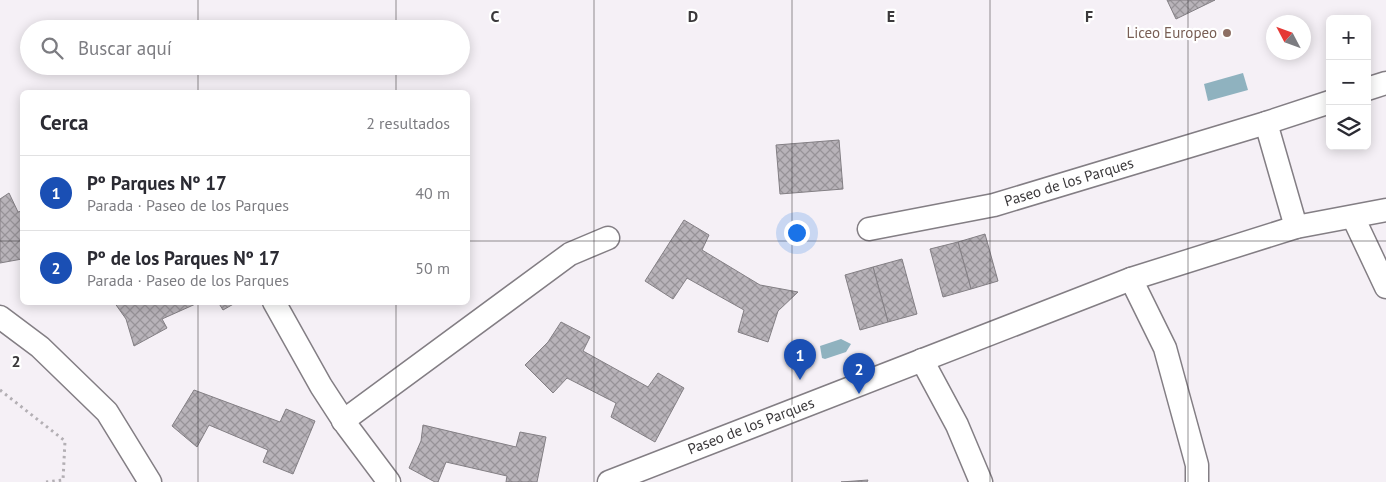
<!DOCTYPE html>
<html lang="es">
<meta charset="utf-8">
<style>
:root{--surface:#fff;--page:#f2f2f3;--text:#2b2b33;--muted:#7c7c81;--line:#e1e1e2;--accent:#db2777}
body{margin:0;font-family:"PT Sans",sans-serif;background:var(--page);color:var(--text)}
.controls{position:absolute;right:15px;top:15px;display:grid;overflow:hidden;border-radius:8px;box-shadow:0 2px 12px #0003}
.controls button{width:45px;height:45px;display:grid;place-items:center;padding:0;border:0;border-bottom:1px solid var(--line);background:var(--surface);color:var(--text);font:25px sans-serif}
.compass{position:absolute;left:1266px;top:15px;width:45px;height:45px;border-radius:50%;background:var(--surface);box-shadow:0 2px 12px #0003;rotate:311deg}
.you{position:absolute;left:796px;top:232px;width:18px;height:18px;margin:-12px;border:4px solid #fff;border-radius:50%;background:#1a73e8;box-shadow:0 0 0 8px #1a73e833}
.badge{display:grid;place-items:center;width:32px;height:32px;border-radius:50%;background:var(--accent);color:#fff;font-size:16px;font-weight:700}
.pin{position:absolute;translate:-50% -41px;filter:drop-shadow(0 1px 2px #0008)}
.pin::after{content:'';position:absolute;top:26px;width:18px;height:15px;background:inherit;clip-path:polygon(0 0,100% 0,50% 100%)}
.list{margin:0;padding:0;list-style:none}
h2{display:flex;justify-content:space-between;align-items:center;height:65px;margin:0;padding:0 20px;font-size:21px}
h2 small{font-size:16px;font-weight:400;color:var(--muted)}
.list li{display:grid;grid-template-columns:32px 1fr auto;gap:15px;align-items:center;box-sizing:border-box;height:75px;padding:0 20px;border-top:1px solid var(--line)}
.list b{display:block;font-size:19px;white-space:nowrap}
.list p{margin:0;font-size:16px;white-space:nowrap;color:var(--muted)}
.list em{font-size:16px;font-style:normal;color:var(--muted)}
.icon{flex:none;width:28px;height:28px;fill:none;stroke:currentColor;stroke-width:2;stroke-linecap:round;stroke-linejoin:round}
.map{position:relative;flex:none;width:1386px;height:482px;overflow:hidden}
.search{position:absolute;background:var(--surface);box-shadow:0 2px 12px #0003;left:20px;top:20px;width:450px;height:55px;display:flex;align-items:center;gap:12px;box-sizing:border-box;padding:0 18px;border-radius:28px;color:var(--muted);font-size:19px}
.panel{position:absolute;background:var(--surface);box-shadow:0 2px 12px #0003;left:20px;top:90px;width:450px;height:215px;border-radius:8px}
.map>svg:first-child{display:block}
.water{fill:#8fb2bf}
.building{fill:url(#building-cross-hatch);stroke:#837f84}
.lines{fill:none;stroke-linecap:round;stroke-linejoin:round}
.street-casing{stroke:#837e84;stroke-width:25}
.path{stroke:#b3afb4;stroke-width:3;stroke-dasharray:2.5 4;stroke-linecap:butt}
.street{stroke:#fff;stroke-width:22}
.grid{fill:none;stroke:#3b393b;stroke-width:1;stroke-opacity:0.55}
.education-dot{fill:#8d6e63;stroke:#fff;stroke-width:2}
.labels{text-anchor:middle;stroke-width:4.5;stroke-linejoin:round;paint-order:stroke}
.education-label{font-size:15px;fill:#785e54;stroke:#fff;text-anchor:end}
.street-label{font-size:15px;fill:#3b393b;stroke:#fff}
.grid-label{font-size:16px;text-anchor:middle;font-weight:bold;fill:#3b393b;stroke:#fff;stroke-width:4.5;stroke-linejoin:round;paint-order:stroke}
</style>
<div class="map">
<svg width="1386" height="482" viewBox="0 0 1386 482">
<defs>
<pattern id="building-cross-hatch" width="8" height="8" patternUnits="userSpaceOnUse" patternTransform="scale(1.25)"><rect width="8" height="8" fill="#b8b3b9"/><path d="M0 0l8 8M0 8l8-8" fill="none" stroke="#979398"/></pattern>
</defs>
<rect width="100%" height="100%" fill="#f5f0f6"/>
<g class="water">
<path d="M 1243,73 L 1248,90 L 1208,101 L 1204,84 Z"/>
<path d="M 841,339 L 851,344 L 846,352 L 825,359 L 822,358 L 820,346 Z"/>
</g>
<g class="building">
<path d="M 1167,0 L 1215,0 L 1176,19 Z"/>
<path d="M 839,140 L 843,189 L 780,194 L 776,145 Z"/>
<path d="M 9,193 L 18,212 L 22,211 L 22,259 L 0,263 L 0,199 Z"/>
<path d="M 684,220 L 709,235 L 702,250 L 760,285 L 798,292 L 778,311 L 768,342 L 738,332 L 744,310 L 687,278 L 673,299 L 645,281 Z"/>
<path d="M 985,234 L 998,281 L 971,289 L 958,242 Z"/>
<path d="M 958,242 L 971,289 L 943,297 L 930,249 Z"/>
<path d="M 902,259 L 917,314 L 888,322 L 873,267 Z"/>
<path d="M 873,267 L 888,322 L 860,330 L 845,275 Z"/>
<path d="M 114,302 L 200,302 L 162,319 L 167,328 L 134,346 L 126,319 Z"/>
<path d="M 218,302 L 237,302 L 223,310 Z"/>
<path d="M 561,322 L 590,337 L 583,351 L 648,387 L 658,373 L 684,388 L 655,442 L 611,417 L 616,403 L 567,378 L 553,393 L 525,365 L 548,342 Z"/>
<path d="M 194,390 L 280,422 L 286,409 L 315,421 L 293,474 L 263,462 L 268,450 L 209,425 L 197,447 L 172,426 Z"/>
<path d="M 423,425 L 516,447 L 520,432 L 546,437 L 537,482 L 506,482 L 507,476 L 446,462 L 438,482 L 435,482 L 409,468 L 421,441 Z"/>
<path d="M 868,480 L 867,482 L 841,482 Z"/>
</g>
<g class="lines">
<defs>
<g id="street">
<path d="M 1367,89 L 1386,83"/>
<path d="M 1266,123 L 1296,227"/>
<path d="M 1353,217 L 1386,287"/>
<path d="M 869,229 L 994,205 L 1266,123 L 1330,102"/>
<path d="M 1131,279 L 1165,348 L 1197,465 L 1197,482"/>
<path d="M 274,302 L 321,386 L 347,426 L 389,482"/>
<path d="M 0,317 L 40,347 L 107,412 L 150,482"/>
<path d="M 922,360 L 957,425 L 981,482"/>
<path d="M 343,421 L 570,254 L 608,238"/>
<path d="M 609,482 L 1131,279 L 1296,227 L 1386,210"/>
</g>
</defs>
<use href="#street" class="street-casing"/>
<path class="path" d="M 0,390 L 65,441 L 63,480 L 46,482"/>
<use href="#street" class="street"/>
</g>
<path class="grid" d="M 198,0 L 198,29M 396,0 L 396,29M 594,0 L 594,482M 792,0 L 792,482M 990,0 L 990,482M 1188,0 L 1188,482M 198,66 L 198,92M 396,66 L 396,92M 0,241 L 22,241M 468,241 L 1386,241M 198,302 L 198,482M 396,302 L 396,482"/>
<circle class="education-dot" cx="1227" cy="33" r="5"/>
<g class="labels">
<g class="education-label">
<text x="1217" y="38">Liceo Europeo</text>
</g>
<g class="street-label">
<text transform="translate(1069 182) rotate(-17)" y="5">Paseo de los Parques</text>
<text transform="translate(751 426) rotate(-21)" y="5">Paseo de los Parques</text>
</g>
</g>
<g class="grid-label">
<text x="495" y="22">C</text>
<text x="693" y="22">D</text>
<text x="891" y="22">E</text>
<text x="1089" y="22">F</text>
<text x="16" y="367">2</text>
</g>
</svg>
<div class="controls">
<button>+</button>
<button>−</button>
<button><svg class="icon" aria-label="layers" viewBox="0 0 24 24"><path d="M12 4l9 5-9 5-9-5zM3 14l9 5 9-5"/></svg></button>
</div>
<svg class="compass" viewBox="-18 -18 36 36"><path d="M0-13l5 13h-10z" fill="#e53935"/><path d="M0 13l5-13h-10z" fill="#7c7c81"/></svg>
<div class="you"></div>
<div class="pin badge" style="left:800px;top:380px;background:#1a4fb4">1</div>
<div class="pin badge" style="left:859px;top:394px;background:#1a4fb4">2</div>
<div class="search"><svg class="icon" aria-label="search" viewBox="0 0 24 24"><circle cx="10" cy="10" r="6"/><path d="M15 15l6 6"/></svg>Buscar aquí</div>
<section class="panel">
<h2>Cerca<small>2 resultados</small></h2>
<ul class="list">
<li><span class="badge" style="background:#1a4fb4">1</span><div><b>Pº Parques Nº 17</b><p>Parada · Paseo de los Parques</p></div><em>40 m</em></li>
<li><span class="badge" style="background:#1a4fb4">2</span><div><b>Pº de los Parques Nº 17</b><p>Parada · Paseo de los Parques</p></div><em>50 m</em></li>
</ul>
</section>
</div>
